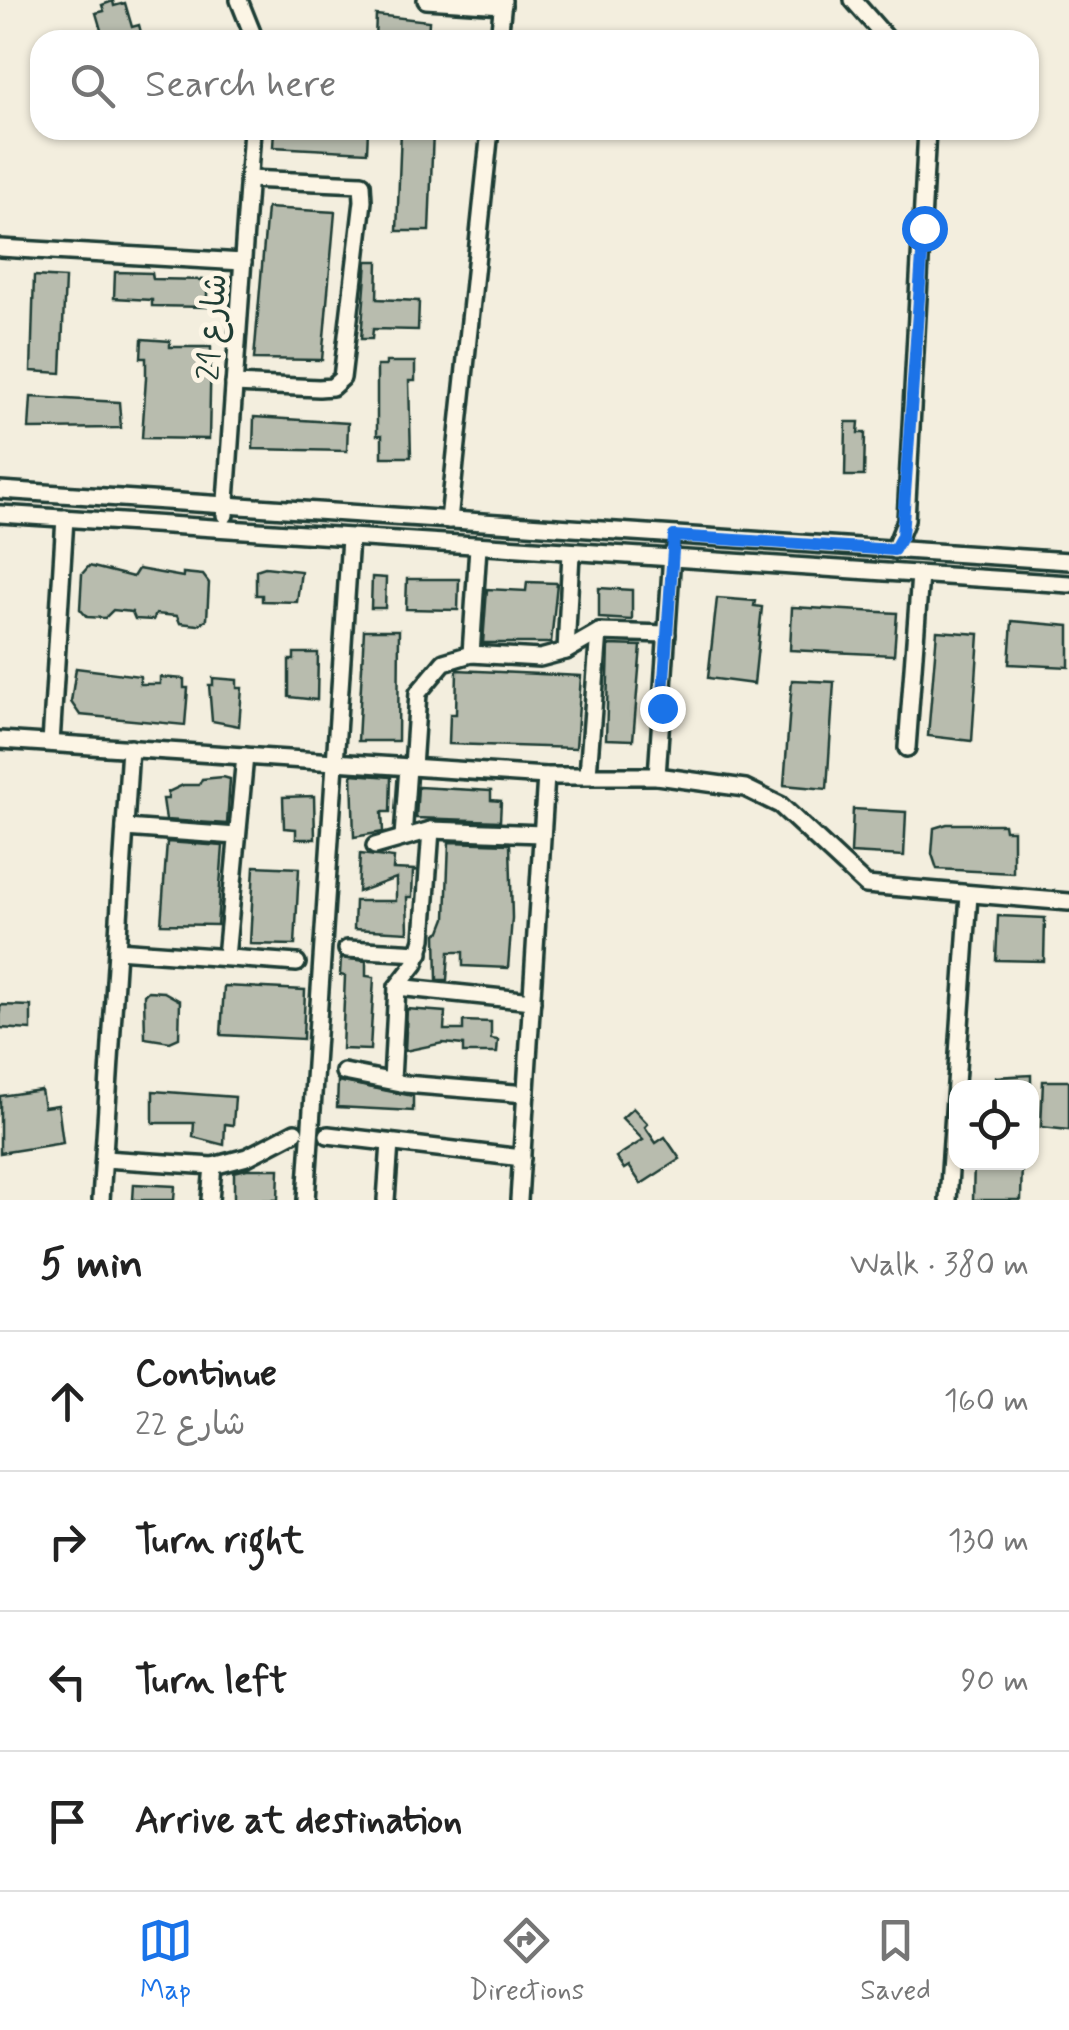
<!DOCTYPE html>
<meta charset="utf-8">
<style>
:root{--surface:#fff;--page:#f2f2f2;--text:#222;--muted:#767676;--line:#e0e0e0;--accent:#1a73e8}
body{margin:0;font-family:Mynerve,"Playpen Sans Arabic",sans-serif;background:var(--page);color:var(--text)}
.controls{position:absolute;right:30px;bottom:30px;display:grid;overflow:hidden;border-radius:20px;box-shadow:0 2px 8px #0004}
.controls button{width:90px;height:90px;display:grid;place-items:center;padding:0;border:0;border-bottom:2px solid var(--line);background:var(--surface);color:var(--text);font:50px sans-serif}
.stop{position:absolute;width:30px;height:30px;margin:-22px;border:8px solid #1a73e8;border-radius:50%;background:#fff}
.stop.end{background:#1a73e8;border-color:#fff;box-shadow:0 2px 10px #0008}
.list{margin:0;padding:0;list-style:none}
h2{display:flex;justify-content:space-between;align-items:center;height:130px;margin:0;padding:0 40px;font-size:42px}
h2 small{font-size:32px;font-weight:400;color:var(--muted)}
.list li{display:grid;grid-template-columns:65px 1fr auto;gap:30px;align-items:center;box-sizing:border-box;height:140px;padding:0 40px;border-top:2px solid var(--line)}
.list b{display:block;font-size:38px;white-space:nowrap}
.list p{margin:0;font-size:32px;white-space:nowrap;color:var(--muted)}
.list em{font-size:32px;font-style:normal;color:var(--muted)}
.icon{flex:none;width:55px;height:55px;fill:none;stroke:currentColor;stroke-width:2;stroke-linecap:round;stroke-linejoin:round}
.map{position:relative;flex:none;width:1069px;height:1200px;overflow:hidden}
.search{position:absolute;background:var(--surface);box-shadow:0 2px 8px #0004;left:30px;right:30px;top:30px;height:110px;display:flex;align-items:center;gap:25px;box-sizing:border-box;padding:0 35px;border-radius:30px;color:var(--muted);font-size:38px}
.sheet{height:690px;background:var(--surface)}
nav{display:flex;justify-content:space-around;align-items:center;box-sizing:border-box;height:140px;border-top:2px solid var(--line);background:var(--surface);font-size:28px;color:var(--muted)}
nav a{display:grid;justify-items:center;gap:5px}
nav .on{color:var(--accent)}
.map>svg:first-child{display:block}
.building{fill:#b8bcae;stroke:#1f3d34;stroke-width:2.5}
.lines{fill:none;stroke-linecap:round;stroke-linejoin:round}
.minor-casing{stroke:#1f3d34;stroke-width:22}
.minor{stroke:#fcf5e5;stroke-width:15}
.route{stroke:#1a73e8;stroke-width:12}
.labels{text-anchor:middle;stroke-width:10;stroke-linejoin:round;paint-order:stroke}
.street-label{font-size:32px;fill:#1f3d34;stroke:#fcf5e5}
</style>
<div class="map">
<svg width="1069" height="1200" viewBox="0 0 1069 1200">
<rect width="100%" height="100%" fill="#f3eede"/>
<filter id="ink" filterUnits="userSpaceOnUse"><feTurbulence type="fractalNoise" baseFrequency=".01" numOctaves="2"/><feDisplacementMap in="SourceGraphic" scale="20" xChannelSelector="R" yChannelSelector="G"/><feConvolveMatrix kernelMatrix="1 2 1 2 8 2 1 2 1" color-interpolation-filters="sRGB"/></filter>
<g filter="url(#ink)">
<g class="building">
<path d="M 113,1 L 114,6 L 125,3 L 132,27 L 139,25 L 143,40 L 78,40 L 101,30 L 96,13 L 104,11 L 102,5 Z"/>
<path d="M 376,15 L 429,21 L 428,40 L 375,40 Z"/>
<path d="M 274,130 L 368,130 L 367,152 L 273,147 Z"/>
<path d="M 401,130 L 433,131 L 429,231 L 397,231 Z"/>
<path d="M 267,208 L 335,212 L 322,360 L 254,359 Z"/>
<path d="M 367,261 L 378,261 L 377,299 L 419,301 L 418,330 L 373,329 L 372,339 L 361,339 Z"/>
<path d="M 115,272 L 152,273 L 153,279 L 207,280 L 207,307 L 152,306 L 152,300 L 114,298 Z"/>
<path d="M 34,276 L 65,278 L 61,373 L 31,371 Z"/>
<path d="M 142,339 L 170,341 L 170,347 L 211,347 L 209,439 L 142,438 L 146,378 L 146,358 L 141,358 Z"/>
<path d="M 386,362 L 415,362 L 415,381 L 409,381 L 411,457 L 382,457 L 382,435 L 377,435 L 377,366 L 386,366 Z"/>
<path d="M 31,397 L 119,402 L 121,428 L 29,429 Z"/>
<path d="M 254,417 L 348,423 L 347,451 L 253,449 Z"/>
<path d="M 846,422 L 859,422 L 858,433 L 865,433 L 864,476 L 845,476 Z"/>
<path d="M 89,566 L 133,577 L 138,569 L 183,577 L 183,573 L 203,575 L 209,583 L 207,619 L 198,625 L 180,623 L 177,616 L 156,614 L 153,620 L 135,619 L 132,612 L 113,610 L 105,618 L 87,617 L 80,609 L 82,574 Z"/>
<path d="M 265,567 L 301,571 L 297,602 L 262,601 L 262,595 L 256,595 L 256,570 Z"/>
<path d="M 372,577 L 386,578 L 385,608 L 371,608 Z"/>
<path d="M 407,579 L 459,579 L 458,610 L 406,609 Z"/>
<path d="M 527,582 L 557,583 L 551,643 L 483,643 L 487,589 L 526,591 Z"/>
<path d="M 599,588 L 632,590 L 632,620 L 599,618 Z"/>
<path d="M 717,598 L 755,601 L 754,606 L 762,607 L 754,684 L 708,678 Z"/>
<path d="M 792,607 L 897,613 L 894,655 L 790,650 Z"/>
<path d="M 1012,621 L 1069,626 L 1069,667 L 1009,664 Z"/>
<path d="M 364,630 L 399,630 L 398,741 L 358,741 Z"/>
<path d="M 937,631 L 979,634 L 972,741 L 928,736 Z"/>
<path d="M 609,645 L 641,646 L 633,740 L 606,739 Z"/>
<path d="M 294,653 L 318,653 L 317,700 L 289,697 L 289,660 L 294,660 Z"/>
<path d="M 76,668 L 140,676 L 140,684 L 160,684 L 160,677 L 184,679 L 184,688 L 188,688 L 185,725 L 80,715 L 71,702 Z"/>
<path d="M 457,670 L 581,676 L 576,748 L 449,744 L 450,714 L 456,714 Z"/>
<path d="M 213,678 L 237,680 L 237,688 L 242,688 L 239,726 L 212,721 L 209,685 L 213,685 Z"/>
<path d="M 792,680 L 834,682 L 827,789 L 784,785 Z"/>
<path d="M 352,774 L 391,777 L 390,812 L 382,812 L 383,832 L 354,837 Z"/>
<path d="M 223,777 L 230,779 L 227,824 L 166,820 L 163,799 L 168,799 L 168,792 L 183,785 L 199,785 L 202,779 Z"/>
<path d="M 418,787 L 491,791 L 491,800 L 501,801 L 500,821 L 416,818 Z"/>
<path d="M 314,796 L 315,839 L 296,839 L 296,829 L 284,828 L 283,797 Z"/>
<path d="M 853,809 L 906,812 L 904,856 L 851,853 Z"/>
<path d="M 947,824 L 1004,824 L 1005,830 L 1013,830 L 1013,873 L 937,869 L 932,854 L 934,828 Z"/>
<path d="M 167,842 L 223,846 L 217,925 L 161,924 Z"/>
<path d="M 449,842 L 510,844 L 512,918 L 508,968 L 463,966 L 463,952 L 449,952 L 447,980 L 437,980 L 436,934 L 441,931 L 446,918 Z"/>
<path d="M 360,854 L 394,858 L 393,869 L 417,870 L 413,871 L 412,897 L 407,897 L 408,932 L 354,929 L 355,901 L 396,901 L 396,878 L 358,892 Z"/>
<path d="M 254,866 L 299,868 L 295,945 L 250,944 Z"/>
<path d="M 998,916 L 1045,918 L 1044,961 L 996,960 Z"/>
<path d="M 341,958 L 366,961 L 366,976 L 374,977 L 370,1050 L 342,1049 L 345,976 L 340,975 Z"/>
<path d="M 224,986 L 305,990 L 303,1039 L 221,1035 Z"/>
<path d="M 148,991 L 164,992 L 180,1001 L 179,1038 L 170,1042 L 145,1038 L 144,995 Z"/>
<path d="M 0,1005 L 31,1006 L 31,1030 L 0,1028 Z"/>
<path d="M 407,1009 L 445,1012 L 444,1030 L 463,1030 L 463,1021 L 491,1022 L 491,1039 L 498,1040 L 497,1053 L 463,1053 L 463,1045 L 443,1043 L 405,1051 Z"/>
<path d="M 1031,1075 L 1031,1088 L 996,1088 L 996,1077 Z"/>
<path d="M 338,1081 L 413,1096 L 413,1111 L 337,1107 Z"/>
<path d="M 1043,1081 L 1069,1081 L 1069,1130 L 1041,1127 Z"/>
<path d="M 41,1090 L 44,1107 L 58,1105 L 63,1143 L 0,1153 L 0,1096 Z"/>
<path d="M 153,1091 L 235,1097 L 233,1125 L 225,1124 L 224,1145 L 193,1137 L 194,1123 L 153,1123 Z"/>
<path d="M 633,1108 L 648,1124 L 645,1127 L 656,1143 L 665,1137 L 680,1159 L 641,1184 L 629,1166 L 624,1169 L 616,1157 L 643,1140 L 622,1118 Z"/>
<path d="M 974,1162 L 1022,1162 L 1021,1200 L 973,1200 Z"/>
<path d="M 247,1169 L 279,1169 L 278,1200 L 234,1200 L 234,1172 Z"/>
<path d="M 134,1184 L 175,1186 L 174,1200 L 133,1200 Z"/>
</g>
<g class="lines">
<defs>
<g id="minor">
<path d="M 239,0 L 255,40"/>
<path d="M 426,0 L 503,5"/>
<path d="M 853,0 L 888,40"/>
<path d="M 499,40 L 503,0"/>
<path d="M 0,248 L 243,262"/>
<path d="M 234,384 L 319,388 L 332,387 L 342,378 L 363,201 L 362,184 L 248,179"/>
<path d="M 0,490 L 1069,561"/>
<path d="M 0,514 L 1069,584"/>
<path d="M 225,515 L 252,130"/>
<path d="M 449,520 L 490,130"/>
<path d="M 894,550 L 906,520 L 927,130"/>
<path d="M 566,651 L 571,553"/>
<path d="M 471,654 L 478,547"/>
<path d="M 0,740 L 546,776 L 657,776 L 745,788 L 780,805 L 866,885 L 1069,902"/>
<path d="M 51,743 L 65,518"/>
<path d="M 907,748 L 920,575"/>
<path d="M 413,767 L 418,693 L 444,662 L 471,654 L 540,658 L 566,651 L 599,632 L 667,634"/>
<path d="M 588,774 L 599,632"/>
<path d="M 657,776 L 672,554"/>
<path d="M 125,828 L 237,836"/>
<path d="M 403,837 L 408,767"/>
<path d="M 375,846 L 431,830 L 542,834"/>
<path d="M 347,949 L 420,953"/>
<path d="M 117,950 L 297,963"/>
<path d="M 226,957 L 245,756"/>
<path d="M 397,987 L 532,1001"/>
<path d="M 344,1072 L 405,1084 L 526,1094"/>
<path d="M 392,1080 L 397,987 L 415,964 L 423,939 L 431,830"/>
<path d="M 328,1135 L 522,1158"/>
<path d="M 104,1159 L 213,1166 L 247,1157 L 295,1132"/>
<path d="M 101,1200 L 130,748"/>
<path d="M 210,1200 L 213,1166"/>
<path d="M 306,1200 L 350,538"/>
<path d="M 386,1200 L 390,1143"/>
<path d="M 519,1200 L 546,776"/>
<path d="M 948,1200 L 969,895"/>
</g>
</defs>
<use href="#minor" class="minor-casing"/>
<use href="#minor" class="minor"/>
</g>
</g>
<g class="lines" filter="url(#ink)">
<path class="route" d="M 662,708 L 674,536 L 894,550 L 902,536 L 924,228"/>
</g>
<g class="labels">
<g class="street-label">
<text transform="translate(211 327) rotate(-86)" y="11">شارع 21</text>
</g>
</g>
</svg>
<div class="controls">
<button><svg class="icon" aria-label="locate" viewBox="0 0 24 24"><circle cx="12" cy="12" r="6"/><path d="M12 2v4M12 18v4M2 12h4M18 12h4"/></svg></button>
</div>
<div class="stop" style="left:924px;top:228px"></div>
<div class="stop end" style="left:662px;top:708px"></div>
<div class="search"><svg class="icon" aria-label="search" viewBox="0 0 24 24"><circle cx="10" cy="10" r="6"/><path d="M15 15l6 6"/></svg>Search here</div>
</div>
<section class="sheet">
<h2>5 min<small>Walk · 380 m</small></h2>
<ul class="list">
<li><svg class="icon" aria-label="ahead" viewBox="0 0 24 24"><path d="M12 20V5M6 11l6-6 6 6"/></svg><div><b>Continue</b><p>شارع 22</p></div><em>160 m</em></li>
<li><svg class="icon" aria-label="right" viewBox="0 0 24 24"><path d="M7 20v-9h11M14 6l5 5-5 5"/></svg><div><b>Turn right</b></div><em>130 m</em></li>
<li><svg class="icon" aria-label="left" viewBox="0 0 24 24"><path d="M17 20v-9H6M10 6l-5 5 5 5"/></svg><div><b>Turn left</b></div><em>90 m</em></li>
<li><svg class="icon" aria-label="arrive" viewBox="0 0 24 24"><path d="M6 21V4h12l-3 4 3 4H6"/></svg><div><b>Arrive at destination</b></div></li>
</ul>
</section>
<nav>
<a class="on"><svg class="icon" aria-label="map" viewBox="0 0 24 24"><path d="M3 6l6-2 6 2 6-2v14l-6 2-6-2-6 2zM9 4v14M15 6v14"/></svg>Map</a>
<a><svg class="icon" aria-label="directions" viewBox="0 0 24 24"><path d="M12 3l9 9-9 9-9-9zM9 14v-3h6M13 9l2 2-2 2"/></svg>Directions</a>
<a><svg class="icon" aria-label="saved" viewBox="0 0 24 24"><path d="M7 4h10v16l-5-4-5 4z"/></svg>Saved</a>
</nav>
